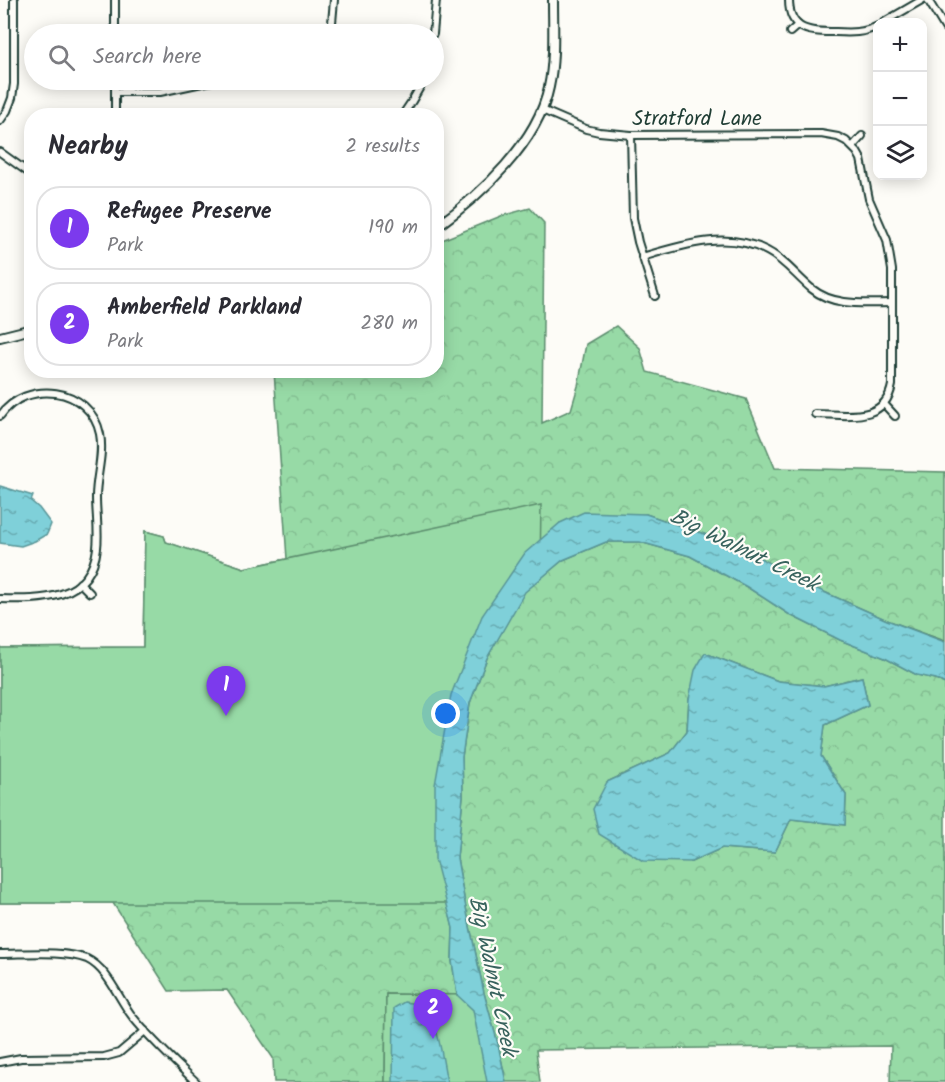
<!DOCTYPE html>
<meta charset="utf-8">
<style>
:root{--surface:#fff;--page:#f7f7f7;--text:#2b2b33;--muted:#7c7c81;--line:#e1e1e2;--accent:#7c3aed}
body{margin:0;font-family:Kalam,sans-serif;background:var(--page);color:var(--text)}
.controls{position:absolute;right:18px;top:18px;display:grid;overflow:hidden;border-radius:12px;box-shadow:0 3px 15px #0003}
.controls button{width:54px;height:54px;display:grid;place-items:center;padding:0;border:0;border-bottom:2px solid var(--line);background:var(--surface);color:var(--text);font:30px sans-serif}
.you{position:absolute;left:446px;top:714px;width:21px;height:21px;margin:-15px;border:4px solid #fff;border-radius:50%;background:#1a73e8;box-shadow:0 0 0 9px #1a73e833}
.badge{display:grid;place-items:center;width:39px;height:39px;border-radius:50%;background:var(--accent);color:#fff;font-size:20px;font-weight:700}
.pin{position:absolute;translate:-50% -50px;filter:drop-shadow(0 2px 3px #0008)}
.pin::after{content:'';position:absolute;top:32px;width:21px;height:18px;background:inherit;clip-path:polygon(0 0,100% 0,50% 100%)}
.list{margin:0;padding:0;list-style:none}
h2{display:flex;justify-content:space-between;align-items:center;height:78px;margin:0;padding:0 24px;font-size:26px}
h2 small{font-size:20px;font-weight:400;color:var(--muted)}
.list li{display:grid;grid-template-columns:39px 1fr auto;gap:18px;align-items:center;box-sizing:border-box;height:84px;margin:0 12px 12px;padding:0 12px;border:2px solid var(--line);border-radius:24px}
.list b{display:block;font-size:22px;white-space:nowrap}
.list p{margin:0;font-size:20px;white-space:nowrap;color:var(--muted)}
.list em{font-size:20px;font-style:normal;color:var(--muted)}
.icon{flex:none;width:33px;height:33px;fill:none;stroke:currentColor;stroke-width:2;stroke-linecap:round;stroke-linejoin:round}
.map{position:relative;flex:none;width:945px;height:1082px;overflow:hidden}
.search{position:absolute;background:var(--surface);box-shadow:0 3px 15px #0003;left:24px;top:24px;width:420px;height:66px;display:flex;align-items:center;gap:15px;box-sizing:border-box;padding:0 21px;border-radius:33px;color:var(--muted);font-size:22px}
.panel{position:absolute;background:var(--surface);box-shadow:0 3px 15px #0003;left:24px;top:108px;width:420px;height:270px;border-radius:24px}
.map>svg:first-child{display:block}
.forest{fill:url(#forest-crowns);stroke:#5b8c6d;stroke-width:1.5;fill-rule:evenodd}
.green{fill:#97daa6;stroke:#5b8c6d;stroke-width:1.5}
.water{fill:url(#water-ripples);stroke:#599597;stroke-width:1.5}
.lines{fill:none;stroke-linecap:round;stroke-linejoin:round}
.minor-casing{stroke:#1f3d34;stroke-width:10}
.tertiary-casing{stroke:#1f3d34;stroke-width:12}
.minor{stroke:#fdfcf7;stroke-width:6}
.tertiary{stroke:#fdfcf7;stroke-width:8}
.labels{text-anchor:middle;stroke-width:4.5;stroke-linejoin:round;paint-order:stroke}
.street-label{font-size:21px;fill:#1f3d34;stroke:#fdfcf7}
.water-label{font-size:22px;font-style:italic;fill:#37625d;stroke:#fdfcf7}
</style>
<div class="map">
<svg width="945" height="1082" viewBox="0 0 945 1082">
<defs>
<pattern id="forest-crowns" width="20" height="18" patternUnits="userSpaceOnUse" patternTransform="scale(1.5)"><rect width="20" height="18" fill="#97daa6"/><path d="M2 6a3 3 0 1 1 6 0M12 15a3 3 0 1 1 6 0" fill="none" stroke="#82bc90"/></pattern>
<pattern id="water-ripples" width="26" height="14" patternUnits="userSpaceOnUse" patternTransform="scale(1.5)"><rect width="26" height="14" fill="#7fd0d9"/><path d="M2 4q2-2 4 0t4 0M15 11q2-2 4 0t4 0" fill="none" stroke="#67aab1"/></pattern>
</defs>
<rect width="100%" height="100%" fill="#fdfcf7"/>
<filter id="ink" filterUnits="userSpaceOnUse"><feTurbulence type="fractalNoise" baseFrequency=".0167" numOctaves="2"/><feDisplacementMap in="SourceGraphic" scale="12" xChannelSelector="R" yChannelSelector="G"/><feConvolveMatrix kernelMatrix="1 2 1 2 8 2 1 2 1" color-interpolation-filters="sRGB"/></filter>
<g filter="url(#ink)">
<g class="forest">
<path d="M 530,208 L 544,223 L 542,423 L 571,410 L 578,386 L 586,344 L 616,326 L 640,348 L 647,372 L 746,399 L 775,468 L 945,472 L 945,641 L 887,620 L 815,588 L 762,559 L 704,534 L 646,514 L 560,523 L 451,695 L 449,903 L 447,903 L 453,928 L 452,961 L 457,995 L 386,994 L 385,1082 L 274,1082 L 273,1058 L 227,990 L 169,991 L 113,903 L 0,903 L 0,648 L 143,647 L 145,531 L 164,536 L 166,542 L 244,568 L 287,559 L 274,371 L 436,370 L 437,242 L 501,216 Z"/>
<path d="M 606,542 L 640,542 L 690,556 L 747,587 L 790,615 L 840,640 L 885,658 L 917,675 L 936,679 L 945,684 L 945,1082 L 890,1082 L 891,1046 L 536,1050 L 540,1082 L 506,1082 L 498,1044 L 484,993 L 464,898 L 457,858 L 463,796 L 462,757 L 470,703 L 487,658 L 524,592 L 563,560 ZM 705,653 L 778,681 L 824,686 L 862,677 L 868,705 L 825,725 L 821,756 L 846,795 L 845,825 L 791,819 L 775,852 L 722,848 L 691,862 L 607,782 L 670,753 L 687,731 L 689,699 Z"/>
</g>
<g class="green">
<path d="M 541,505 L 540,566 L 459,682 L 449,903 L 0,903 L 0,648 L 143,647 L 145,531 L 164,536 L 166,542 L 244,568 Z"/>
<path d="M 386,994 L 473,995 L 490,1082 L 385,1082 Z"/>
</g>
<g class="water">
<path d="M 0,486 L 33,496 L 31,501 L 39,508 L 51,524 L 47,534 L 35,541 L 21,546 L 0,543 Z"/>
<path d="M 584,512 L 646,514 L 704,534 L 762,559 L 815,588 L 887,620 L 945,642 L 945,684 L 936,679 L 917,675 L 885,658 L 840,640 L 790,615 L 747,587 L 690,556 L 640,542 L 606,542 L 563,560 L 525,592 L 487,658 L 470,703 L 462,757 L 463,796 L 457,858 L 464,898 L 484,993 L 498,1044 L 506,1082 L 487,1082 L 473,1010 L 457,995 L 452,961 L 453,928 L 435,859 L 435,785 L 451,695 L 482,616 L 525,553 L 560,523 Z"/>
<path d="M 705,653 L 778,681 L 824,686 L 862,677 L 868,705 L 825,725 L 821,756 L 846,795 L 845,825 L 791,819 L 775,852 L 722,848 L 691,862 L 643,861 L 599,834 L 593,809 L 607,782 L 670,753 L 687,731 L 689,699 L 695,670 Z"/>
<path d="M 404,1002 C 409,1003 418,1003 422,1006 C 438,1015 443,1064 447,1082 L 393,1082 L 394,1008 Z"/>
</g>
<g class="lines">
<defs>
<g id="minor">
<path d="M 115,0 L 115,34"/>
<path d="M 789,0 C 789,32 811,32 836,32 C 851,33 864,33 878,26"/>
<path d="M 928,0 L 945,28"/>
<path d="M 884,22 L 922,0"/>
<path d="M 790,32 L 798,25"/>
<path d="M 331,34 L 334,0"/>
<path d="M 433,34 L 436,0"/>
<path d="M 115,80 L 115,116"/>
<path d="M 115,92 L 160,92 L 216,80"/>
<path d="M 542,110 L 586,129 L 599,132 L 631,135 L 821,134 L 838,137 L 846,141 L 857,152 L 861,159 L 869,199 L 887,240 L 892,270 L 892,385 C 885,424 844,414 815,414"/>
<path d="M 402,116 L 412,101 L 424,80"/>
<path d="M 0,121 L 7,111 L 12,98 L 14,84 L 14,0"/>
<path d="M 631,135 L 633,218 L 638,242 L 655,296"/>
<path d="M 853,146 L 862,136"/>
<path d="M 0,152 L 32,175"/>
<path d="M 642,257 C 682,245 728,230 767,251 C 785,260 797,277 812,289 C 834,307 866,303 892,303"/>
<path d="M 884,404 L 895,416"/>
<path d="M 0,416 C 26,379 90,386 100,434 C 104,455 96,476 96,497 C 96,514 99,531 97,548 C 91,601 41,600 0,599"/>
<path d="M 80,583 L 90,593"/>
<path d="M 0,954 C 25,954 64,950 87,959 C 108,969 118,998 132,1016 C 151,1040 174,1061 196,1082"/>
<path d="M 0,1062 L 21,1058 L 104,1057 L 119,1053 L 145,1031"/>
</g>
<g id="tertiary">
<path d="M 436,227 C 481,195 538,142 549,87 C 555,59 553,28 553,0"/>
<path d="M 0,337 L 32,329"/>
</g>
</defs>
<use href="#minor" class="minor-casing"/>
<use href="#tertiary" class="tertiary-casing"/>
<use href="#minor" class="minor"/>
<use href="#tertiary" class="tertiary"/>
</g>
</g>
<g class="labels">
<g class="street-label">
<text x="697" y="125">Stratford Lane</text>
</g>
<g class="water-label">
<text transform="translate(745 549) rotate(26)" y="8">Big Walnut Creek</text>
<text transform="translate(494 976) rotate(78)" y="8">Big Walnut Creek</text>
</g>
</g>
</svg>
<div class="controls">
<button>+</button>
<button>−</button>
<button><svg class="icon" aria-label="layers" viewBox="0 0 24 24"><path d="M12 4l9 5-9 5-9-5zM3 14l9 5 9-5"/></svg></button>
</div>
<div class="you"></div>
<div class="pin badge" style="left:226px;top:716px">1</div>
<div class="pin badge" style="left:433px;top:1039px">2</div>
<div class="search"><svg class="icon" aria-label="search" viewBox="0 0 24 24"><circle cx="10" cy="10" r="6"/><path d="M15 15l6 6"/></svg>Search here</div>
<section class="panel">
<h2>Nearby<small>2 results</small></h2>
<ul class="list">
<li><span class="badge">1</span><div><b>Refugee Preserve</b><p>Park</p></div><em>190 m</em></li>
<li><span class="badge">2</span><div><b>Amberfield Parkland</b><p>Park</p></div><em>280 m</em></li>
</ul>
</section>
</div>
